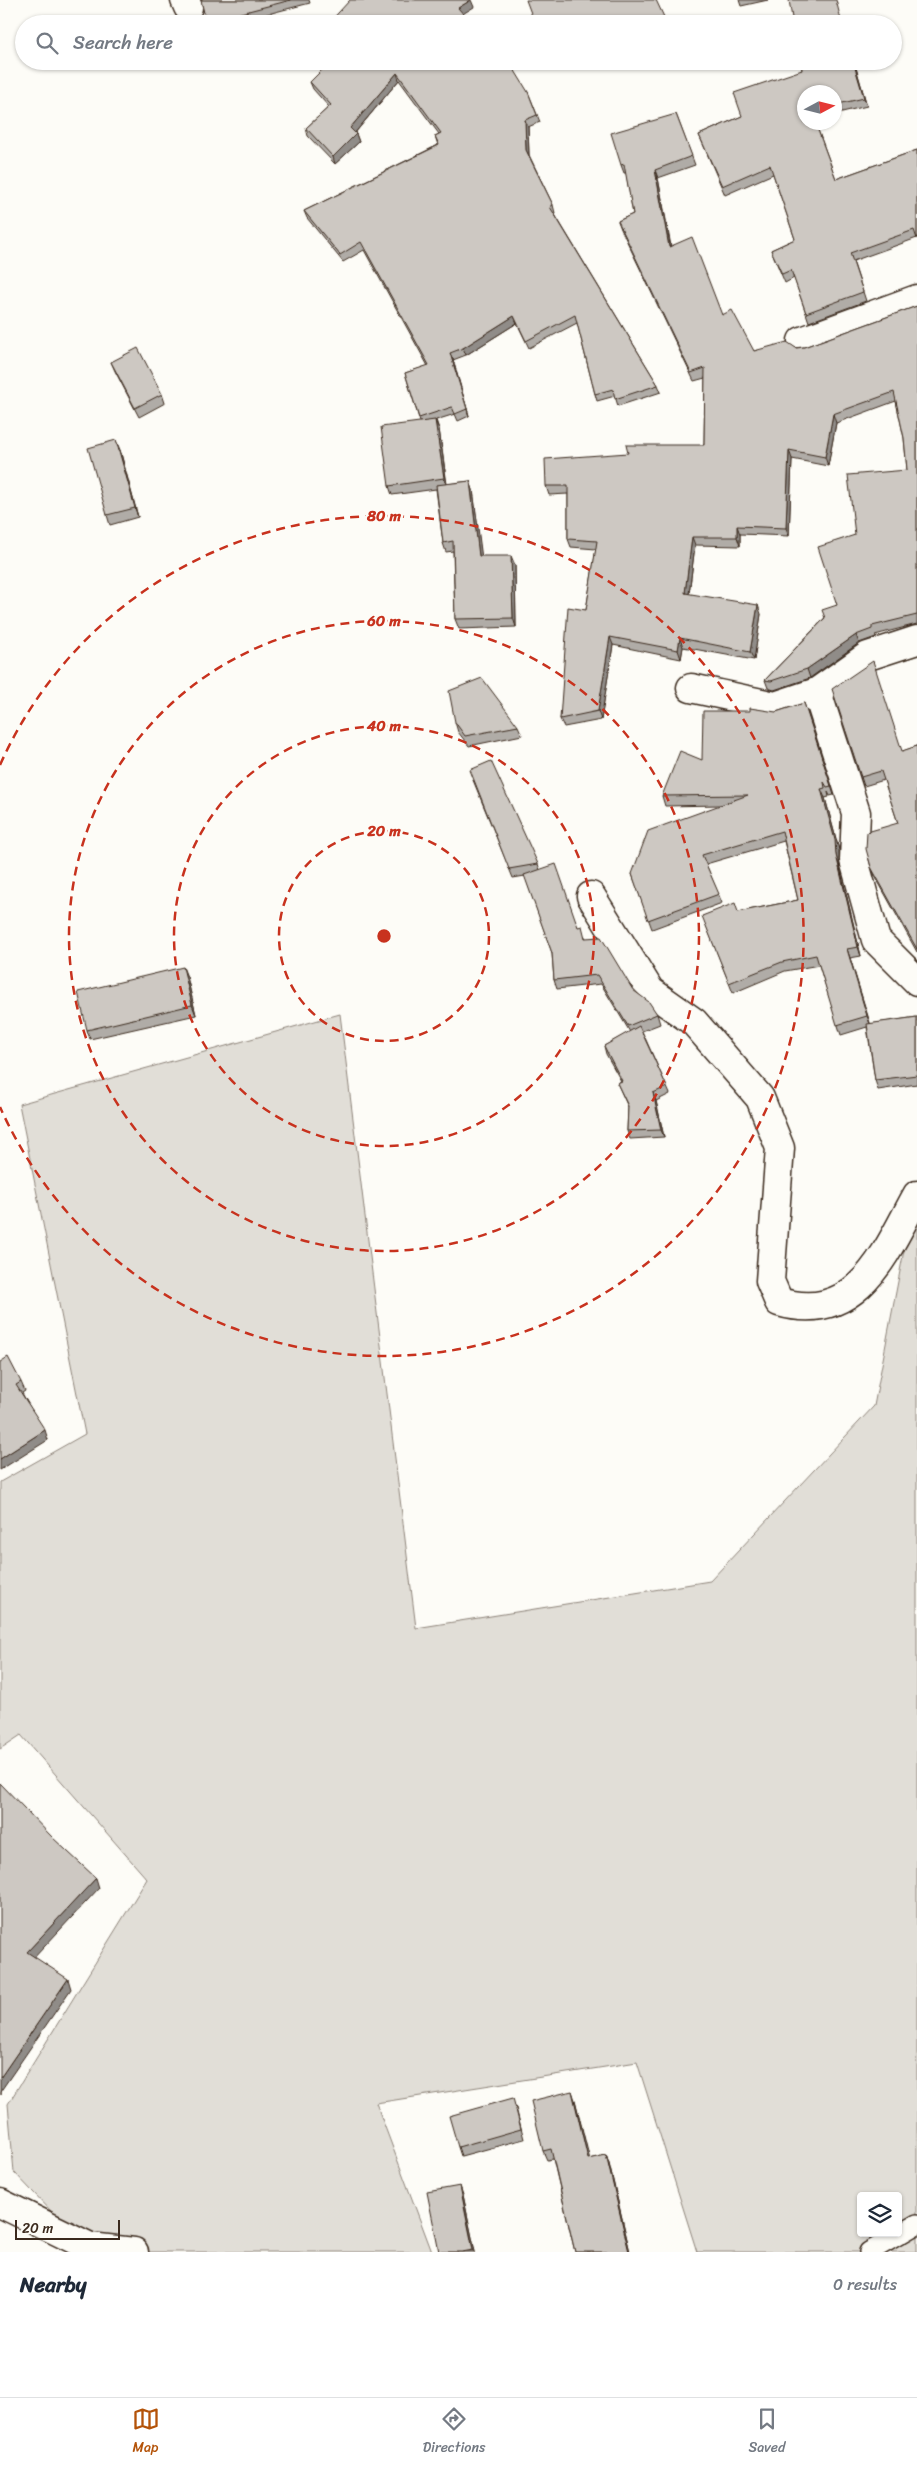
<!DOCTYPE html>
<style>
:root{--surface:#fff;--page:#f2f2f3;--text:#1f2937;--muted:#747a83;--line:#e0e1e3;--accent:#b45309}
body{margin:0;font-family:Sriracha,sans-serif;background:var(--page);color:var(--text)}
.controls{position:absolute;right:15px;bottom:15px;display:grid;overflow:hidden;border-radius:5px;box-shadow:0 1px 4px #0004}
.controls button{width:45px;height:45px;display:grid;place-items:center;padding:0;border:0;border-bottom:1px solid var(--line);background:var(--surface);color:var(--text);font:25px sans-serif}
.compass{position:absolute;left:797px;top:85px;width:45px;height:45px;border-radius:50%;background:var(--surface);box-shadow:0 1px 4px #0004;rotate:83deg}
.scale{position:absolute;left:15px;bottom:12px;width:105px;box-sizing:border-box;padding-left:5px;border:2px solid #3b2a1e;border-top:0;font-size:14px;line-height:18px;white-space:nowrap;color:#3b2a1e;-webkit-text-stroke:4px #fdfcf7;paint-order:stroke}
.list{margin:0;padding:0;list-style:none}
h2{display:flex;justify-content:space-between;align-items:center;height:65px;margin:0;padding:0 20px;font-size:21px}
h2 small{font-size:16px;font-weight:400;color:var(--muted)}
.icon{flex:none;width:28px;height:28px;fill:none;stroke:currentColor;stroke-width:2;stroke-linecap:round;stroke-linejoin:round}
.map{position:relative;flex:none;width:917px;height:2252px;overflow:hidden}
.search{position:absolute;background:var(--surface);box-shadow:0 1px 4px #0004;left:15px;right:15px;top:15px;height:55px;display:flex;align-items:center;gap:12px;box-sizing:border-box;padding:0 18px;border-radius:28px;color:var(--muted);font-size:19px}
.sheet{height:145px;background:var(--surface)}
nav{display:flex;justify-content:space-around;align-items:center;box-sizing:border-box;height:70px;border-top:1px solid var(--line);background:var(--surface);font-size:14px;color:var(--muted)}
nav a{display:grid;justify-items:center;gap:2px}
nav .on{color:var(--accent)}
.map>svg:first-child{display:block}
.green{fill:#e1ded7;stroke:#8e847a;fill-rule:evenodd}
.lines{fill:none;stroke-linecap:round;stroke-linejoin:round}
.service-casing{stroke:#3b2a1e;stroke-width:22}
.minor-casing{stroke:#3b2a1e;stroke-width:31}
.service{stroke:#fdfcf7;stroke-width:19}
.minor{stroke:#fdfcf7;stroke-width:28}
.wall{fill:#b0aca7;stroke:#3b2a1e}
.shaded-wall{fill:#908c88;stroke:#3b2a1e}
.building{fill:#cdc8c2;stroke:#3b2a1e}
.ring{fill:none;stroke:#c8321e;stroke-width:2.5;stroke-dasharray:9 6}
.centre{fill:#c8321e;stroke:#fdfcf7;stroke-width:2.5}
.ring-label{font-size:15px;text-anchor:middle;font-weight:bold;fill:#c8321e;stroke:#fdfcf7;stroke-width:5;stroke-linejoin:round;paint-order:stroke}
</style>
<div class="map">
<svg width="917" height="2252" viewBox="0 0 917 2252">
<rect width="100%" height="100%" fill="#fdfcf7"/>
<filter id="ink" filterUnits="userSpaceOnUse"><feTurbulence type="fractalNoise" baseFrequency=".02" numOctaves="2"/><feDisplacementMap in="SourceGraphic" scale="10" xChannelSelector="R" yChannelSelector="G"/><feConvolveMatrix kernelMatrix="1 2 1 2 8 2 1 2 1" color-interpolation-filters="sRGB"/></filter>
<g filter="url(#ink)">
<path class="green" d="M 340,1014 L 416,1628 L 710,1581 L 874,1406 L 917,1183 L 917,2252 L 697,2252 L 637,2062 L 376,2103 L 432,2252 L 90,2252 L 14,2172 L 8,2104 L 147,1879 L 21,1735 L 0,1749 L 0,1482 L 85,1434 L 19,1104 ZM 861,2196 L 898,2196 L 898,2233 L 861,2233 Z"/>
<g class="lines">
<defs>
<path id="service" d="M 869,2252 L 917,2224"/>
<g id="minor">
<path d="M 185,0 L 188,7"/>
<path d="M 802,341 L 917,299"/>
<path d="M 691,688 L 775,706 L 817,692 L 868,656 L 917,640"/>
<path d="M 817,692 L 856,813 L 854,860 L 876,940 L 917,981"/>
<path d="M 591,896 L 650,991 L 694,1022 L 760,1098 L 780,1148 L 770,1281 L 779,1302 C 859,1325 886,1251 917,1195"/>
<path d="M 0,2203 L 90,2247 L 134,2252"/>
</g>
</defs>
<use href="#service" class="service-casing"/>
<use href="#minor" class="minor-casing"/>
<use href="#service" class="service"/>
<use href="#minor" class="minor"/>
</g>
<g class="wall">
<path d="M 201,0 L 309,0 L 310,3 L 229,24 L 207,24 Z"/>
<path d="M 739,0 L 768,0 L 741,6 Z"/>
<path d="M 664,17 L 667,24 L 535,24 Z"/>
<path d="M 331,61 L 528,92 L 540,122 L 528,127 L 529,155 L 553,205 L 555,213 L 554,213 L 658,385 L 661,392 L 618,406 L 615,396 L 597,401 L 595,394 L 577,323 L 529,348 L 517,323 L 466,355 L 453,360 L 469,416 L 458,421 L 455,414 L 436,420 L 439,429 L 447,484 L 470,481 L 473,490 L 481,556 L 515,565 L 516,627 L 459,629 L 455,619 L 453,551 L 446,552 L 443,543 L 436,489 L 392,495 L 389,486 L 420,422 L 405,373 L 428,366 L 364,250 L 343,262 L 307,218 L 304,211 L 438,145 L 435,136 L 439,134 L 399,80 L 355,133 L 356,134 L 359,142 L 335,164 L 308,136 L 306,128 L 329,107 L 313,89 L 310,82 Z"/>
<path d="M 550,61 L 571,61 L 553,69 Z"/>
<path d="M 801,61 L 854,61 L 867,106 L 834,114 L 834,92 L 804,92 L 836,179 L 917,150 L 917,238 L 853,261 L 866,301 L 809,322 L 794,278 L 785,283 L 771,250 L 795,239 L 773,174 L 725,195 L 699,135 L 742,116 L 802,70 Z"/>
<path d="M 676,114 L 695,165 L 658,178 L 671,246 L 722,315 L 754,351 L 804,347 L 917,306 L 917,624 L 875,635 L 876,637 L 859,643 L 810,678 L 774,690 L 768,688 L 765,680 L 837,605 L 855,535 L 907,470 L 904,438 L 896,401 L 836,423 L 828,466 L 792,459 L 789,536 L 740,534 L 740,546 L 695,545 L 689,594 L 761,614 L 754,660 L 683,647 L 681,659 L 613,645 L 601,720 L 564,727 L 560,719 L 586,610 L 596,549 L 571,547 L 568,539 L 568,494 L 549,495 L 546,486 L 628,453 L 704,445 L 705,378 L 694,381 L 621,229 L 618,221 L 633,214 L 626,173 L 624,173 L 621,165 Z"/>
<path d="M 111,362 L 162,394 L 165,403 L 139,417 L 115,371 Z"/>
<path d="M 120,450 L 138,517 L 110,525 L 107,515 Z"/>
<path d="M 804,703 L 834,795 L 830,796 L 828,792 L 829,797 L 825,798 L 839,850 L 839,864 L 861,956 L 850,958 L 870,1024 L 917,1017 L 917,1084 L 878,1090 L 875,1080 L 867,1027 L 841,1035 L 819,965 L 785,971 L 733,993 L 706,925 L 738,912 L 798,900 L 784,841 L 706,864 L 722,903 L 652,929 L 632,874 L 721,805 L 665,806 L 662,796 L 702,760 L 776,712 Z"/>
<path d="M 455,722 L 518,726 L 522,735 L 469,746 L 458,732 Z"/>
<path d="M 917,746 L 917,952 L 875,876 L 871,867 L 898,823 L 884,780 L 864,786 L 861,777 L 903,751 Z"/>
<path d="M 473,780 L 538,864 L 540,870 L 578,927 L 586,938 L 657,1014 L 660,1024 L 642,1031 L 670,1094 L 656,1101 L 664,1137 L 630,1139 L 627,1131 L 628,1107 L 617,1083 L 621,1081 L 606,1054 L 604,1046 L 630,1032 L 601,984 L 557,989 L 554,980 L 552,953 L 525,876 L 513,878 Z"/>
<path d="M 187,977 L 196,1015 L 90,1039 L 87,1030 Z"/>
<path d="M 0,1362 L 21,1382 L 25,1391 L 22,1393 L 48,1440 Z"/>
<path d="M 575,2100 L 589,2159 L 606,2155 L 609,2164 L 630,2252 L 575,2252 L 553,2159 L 547,2160 L 543,2151 Z"/>
<path d="M 516,2108 L 524,2139 L 461,2156 L 458,2147 Z"/>
<path d="M 463,2195 L 475,2252 L 439,2252 Z"/>
</g>
<g class="shaded-wall">
<path d="M 471,0 L 474,7 L 461,15 L 458,8 Z"/>
<path d="M 853,61 L 854,61 L 867,106 L 864,98 Z"/>
<path d="M 397,73 L 399,80 L 353,135 L 350,128 Z"/>
<path d="M 525,120 L 528,127 L 529,157 L 526,150 Z"/>
<path d="M 356,134 L 359,142 L 335,164 L 333,157 Z"/>
<path d="M 655,170 L 658,178 L 672,255 L 669,247 Z"/>
<path d="M 514,316 L 517,323 L 466,355 L 463,348 Z"/>
<path d="M 450,353 L 453,360 L 469,416 L 467,409 Z"/>
<path d="M 833,414 L 836,423 L 828,466 L 825,457 Z"/>
<path d="M 435,420 L 439,429 L 447,487 L 444,478 Z"/>
<path d="M 116,440 L 120,450 L 138,517 L 135,508 Z"/>
<path d="M 789,450 L 792,459 L 789,536 L 786,528 Z"/>
<path d="M 470,481 L 473,490 L 483,566 L 479,556 Z"/>
<path d="M 737,526 L 740,534 L 740,546 L 737,537 Z"/>
<path d="M 692,537 L 695,545 L 688,602 L 685,593 Z"/>
<path d="M 511,556 L 515,565 L 516,627 L 513,618 Z"/>
<path d="M 758,605 L 761,614 L 754,660 L 750,652 Z"/>
<path d="M 856,635 L 859,643 L 810,678 L 807,669 Z"/>
<path d="M 610,637 L 613,645 L 601,720 L 598,711 Z"/>
<path d="M 680,638 L 683,647 L 681,659 L 678,650 Z"/>
<path d="M 821,789 L 825,798 L 839,850 L 839,864 L 861,956 L 858,947 L 836,855 Z"/>
<path d="M 847,949 L 850,958 L 871,1026 L 867,1016 Z"/>
<path d="M 183,967 L 187,977 L 196,1015 L 192,1005 Z"/>
<path d="M 653,1093 L 656,1101 L 664,1137 L 661,1130 Z"/>
<path d="M 45,1430 L 48,1440 L 0,1470 L 0,1459 Z"/>
<path d="M 96,1878 L 99,1888 L 31,1961 L 27,1952 Z"/>
<path d="M 68,1979 L 71,1989 L 0,2092 L 0,2095 L 0,2078 Z"/>
<path d="M 572,2091 L 575,2100 L 592,2168 L 588,2159 Z"/>
<path d="M 606,2155 L 609,2164 L 630,2252 L 629,2252 Z"/>
<path d="M 460,2186 L 463,2195 L 475,2252 L 474,2252 L 473,2250 Z"/>
</g>
<g class="building">
<path d="M 201,0 L 291,0 L 206,22 Z"/>
<path d="M 350,0 L 471,0 L 458,8 L 472,24 L 328,24 Z"/>
<path d="M 526,0 L 656,0 L 664,17 L 651,24 L 535,24 Z"/>
<path d="M 789,0 L 836,0 L 842,24 L 793,24 Z"/>
<path d="M 331,61 L 509,61 L 528,92 L 537,115 L 525,120 L 526,150 L 553,205 L 550,207 L 658,385 L 615,399 L 613,389 L 595,394 L 575,315 L 526,341 L 514,316 L 463,348 L 450,353 L 467,409 L 455,414 L 452,407 L 419,418 L 405,373 L 429,365 L 361,242 L 340,255 L 304,211 L 439,145 L 435,136 L 441,133 L 397,73 L 350,128 L 356,134 L 333,157 L 306,128 L 331,105 L 310,82 Z"/>
<path d="M 801,61 L 853,61 L 864,98 L 834,105 L 834,92 L 804,92 L 804,122 L 815,122 L 836,179 L 917,150 L 917,239 L 914,230 L 850,253 L 863,292 L 806,313 L 791,270 L 782,274 L 771,250 L 795,239 L 770,165 L 722,186 L 699,135 L 742,116 L 734,93 L 802,70 Z"/>
<path d="M 676,114 L 692,156 L 655,170 L 669,247 L 692,237 L 722,315 L 732,310 L 754,351 L 787,342 L 796,348 L 804,347 L 917,306 L 917,615 L 872,626 L 872,629 L 856,635 L 807,669 L 771,681 L 765,680 L 825,618 L 822,610 L 837,605 L 818,547 L 855,535 L 848,475 L 907,470 L 904,438 L 894,392 L 833,414 L 825,457 L 789,450 L 786,528 L 737,526 L 737,537 L 692,537 L 685,593 L 758,605 L 750,652 L 680,638 L 678,650 L 610,637 L 598,711 L 560,719 L 568,607 L 586,610 L 597,541 L 568,539 L 568,486 L 546,486 L 545,459 L 628,453 L 626,445 L 704,445 L 705,368 L 691,373 L 618,221 L 633,214 L 624,164 L 621,165 L 611,133 Z"/>
<path d="M 138,348 L 162,394 L 135,408 L 111,362 Z"/>
<path d="M 435,420 L 444,478 L 389,486 L 381,427 Z"/>
<path d="M 116,440 L 135,508 L 107,515 L 88,448 Z"/>
<path d="M 470,481 L 479,556 L 511,556 L 513,618 L 455,619 L 453,541 L 443,543 L 436,485 Z"/>
<path d="M 873,661 L 902,751 L 917,746 L 917,949 L 871,867 L 866,849 L 867,832 L 898,823 L 881,771 L 861,777 L 832,689 Z"/>
<path d="M 482,678 L 518,726 L 465,736 L 455,722 L 449,691 Z"/>
<path d="M 804,703 L 831,786 L 827,787 L 824,782 L 825,788 L 821,789 L 835,840 L 836,855 L 858,947 L 847,949 L 867,1016 L 837,1025 L 816,955 L 782,962 L 729,983 L 702,916 L 735,903 L 738,912 L 798,900 L 782,831 L 702,855 L 719,894 L 648,920 L 632,874 L 648,831 L 748,795 L 662,796 L 680,751 L 702,760 L 703,711 L 750,711 L 750,708 L 776,712 Z"/>
<path d="M 491,761 L 538,864 L 509,869 L 470,770 Z"/>
<path d="M 556,864 L 578,927 L 582,926 L 585,938 L 601,937 L 633,990 L 649,1002 L 657,1014 L 628,1026 L 597,975 L 554,980 L 552,953 L 524,875 Z"/>
<path d="M 183,967 L 192,1005 L 87,1030 L 78,992 Z"/>
<path d="M 917,1017 L 917,1075 L 875,1080 L 867,1024 Z"/>
<path d="M 639,1026 L 667,1087 L 653,1093 L 661,1130 L 627,1131 L 628,1106 L 617,1083 L 622,1081 L 604,1046 Z"/>
<path d="M 8,1357 L 21,1382 L 16,1385 L 45,1430 L 0,1459 L 0,1362 Z"/>
<path d="M 0,1783 L 52,1837 L 96,1878 L 27,1952 L 68,1979 L 0,2078 Z"/>
<path d="M 572,2091 L 588,2159 L 606,2155 L 629,2252 L 575,2252 L 551,2149 L 543,2151 L 531,2101 Z"/>
<path d="M 513,2098 L 521,2129 L 458,2147 L 449,2116 Z"/>
<path d="M 460,2186 L 473,2250 L 462,2252 L 439,2252 L 427,2192 Z"/>
</g>
</g>
<g class="ring">
<circle cx="384" cy="936" r="105"/>
<circle cx="384" cy="936" r="210"/>
<circle cx="384" cy="936" r="315"/>
<path d="M0 765A420 420 0 1 1 0 1107"/>
</g>
<circle cx="384" cy="936" r="8" class="centre"/>
<g class="ring-label">
<text x="384" y="521">80 m</text>
<text x="384" y="626">60 m</text>
<text x="384" y="731">40 m</text>
<text x="384" y="836">20 m</text>
</g>
</svg>
<div class="controls">
<button><svg class="icon" aria-label="layers" viewBox="0 0 24 24"><path d="M12 4l9 5-9 5-9-5zM3 14l9 5 9-5"/></svg></button>
</div>
<svg class="compass" viewBox="-18 -18 36 36"><path d="M0-13l5 13h-10z" fill="#e53935"/><path d="M0 13l5-13h-10z" fill="#747a83"/></svg>
<div class="scale">20 m</div>
<div class="search"><svg class="icon" aria-label="search" viewBox="0 0 24 24"><circle cx="10" cy="10" r="6"/><path d="M15 15l6 6"/></svg>Search here</div>
</div>
<section class="sheet">
<h2>Nearby<small>0 results</small></h2>
<ul class="list">
</ul>
</section>
<nav>
<a class="on"><svg class="icon" aria-label="map" viewBox="0 0 24 24"><path d="M3 6l6-2 6 2 6-2v14l-6 2-6-2-6 2zM9 4v14M15 6v14"/></svg>Map</a>
<a><svg class="icon" aria-label="directions" viewBox="0 0 24 24"><path d="M12 3l9 9-9 9-9-9zM9 14v-3h6M13 9l2 2-2 2"/></svg>Directions</a>
<a><svg class="icon" aria-label="saved" viewBox="0 0 24 24"><path d="M7 4h10v16l-5-4-5 4z"/></svg>Saved</a>
</nav>
